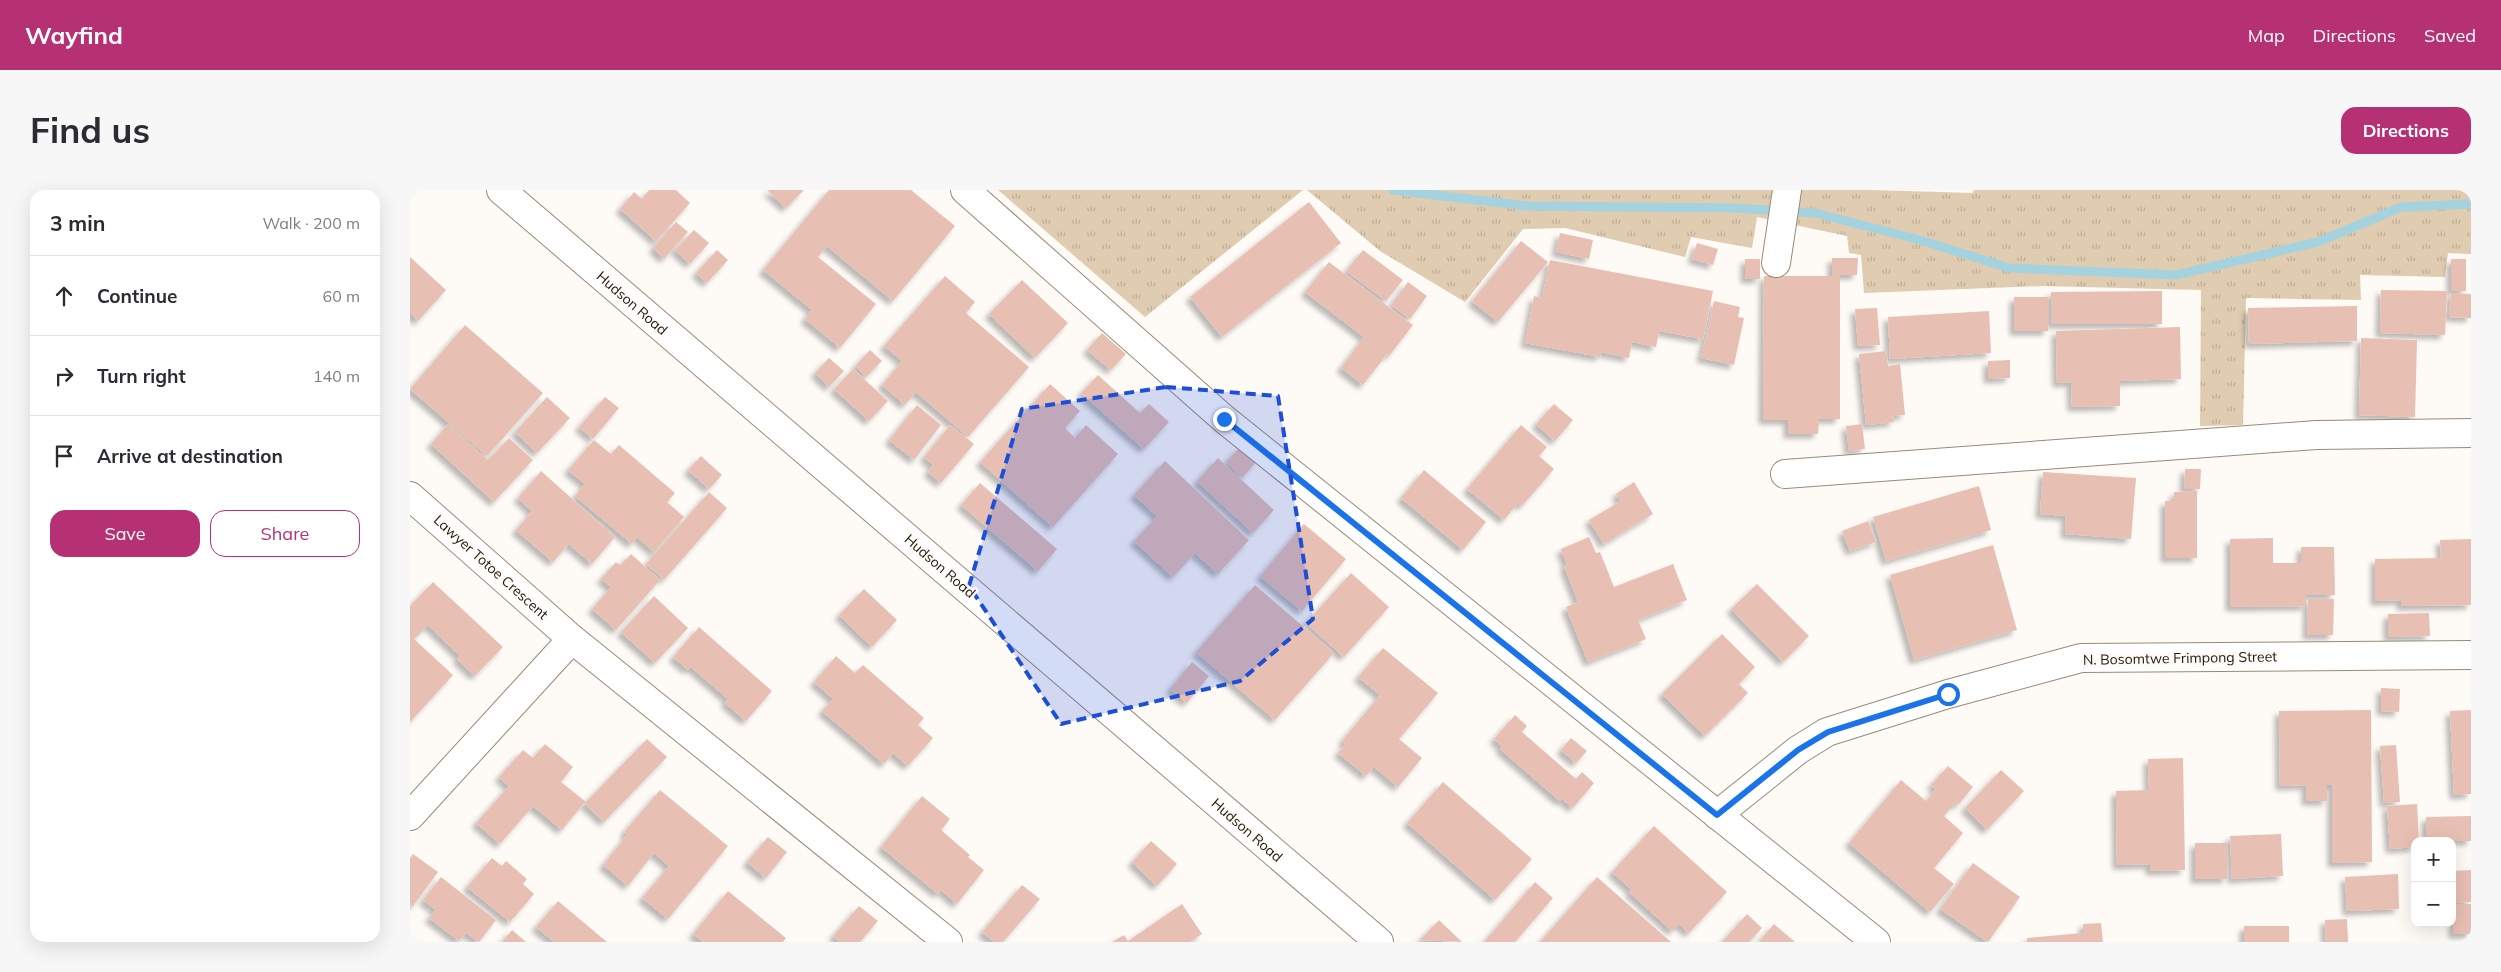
<!DOCTYPE html>
<meta charset="utf-8">
<style>
:root{--surface:#fff;--page:#f7f7f7;--text:#2b2b33;--muted:#7c7c81;--line:#e1e1e2;--accent:#b63074}
body{margin:0;font-family:Mulish,sans-serif;background:var(--page);color:var(--text)}
.controls{position:absolute;right:15px;bottom:15px;display:grid;overflow:hidden;border-radius:10px;box-shadow:0 5px 20px #0002}
.controls button{width:45px;height:45px;display:grid;place-items:center;padding:0;border:0;border-bottom:1px solid var(--line);background:var(--surface);color:var(--text);font:25px sans-serif}
.stop{position:absolute;width:15px;height:15px;margin:-11px;border:4px solid #1a73e8;border-radius:50%;background:#fff}
.stop.end{background:#1a73e8;border-color:#fff;box-shadow:0 1px 5px #0008}
.list{margin:0;padding:0;list-style:none}
h2{display:flex;justify-content:space-between;align-items:center;height:65px;margin:0;padding:0 20px;font-size:21px}
h2 small{font-size:16px;font-weight:400;color:var(--muted)}
.list li{display:grid;grid-template-columns:32px 1fr auto;gap:15px;align-items:center;box-sizing:border-box;height:80px;padding:0 20px;border-top:1px solid var(--line)}
.list b{display:block;font-size:19px;white-space:nowrap}
.list em{font-size:16px;font-style:normal;color:var(--muted)}
.actions{display:flex;gap:10px;padding:15px 20px}
.actions a{flex:1;padding:11px 0;border:1px solid var(--accent);border-radius:15px;text-align:center;font-size:18px;color:var(--accent)}
.actions .main{background:var(--accent);color:#fff}
.icon{flex:none;width:28px;height:28px;fill:none;stroke:currentColor;stroke-width:2;stroke-linecap:round;stroke-linejoin:round}
.map{position:relative;flex:none;width:2061px;height:752px;overflow:hidden;border-radius:15px}
header{display:flex;align-items:center;gap:30px;box-sizing:border-box;height:70px;padding:0 25px;background:var(--accent);color:#fff}
header strong{font-size:24px}
nav{display:flex;gap:28px;margin-inline-start:auto;font-size:18px}
.intro{display:flex;align-items:center;justify-content:space-between;box-sizing:border-box;height:120px;padding:0 30px}
h1{margin:0;font-size:35px}
.button{padding:12px 22px;border-radius:15px;background:var(--accent);color:#fff;font-size:18px;font-weight:700}
main{display:flex;gap:30px;padding:0 30px}
aside{flex:1;background:var(--surface);border-radius:15px;box-shadow:0 5px 20px #0002}
.map>svg:first-child{display:block}
.grass{fill:url(#grass-tufts)}
.lines{fill:none;stroke-linecap:round;stroke-linejoin:round}
.stream{stroke:#a5d2df;stroke-width:9}
.building{fill:#e8bfb3;filter:url(#shadow)}
.minor-casing{stroke:#998a76;stroke-width:30}
.tertiary-casing{stroke:#998a76;stroke-width:30}
.minor{stroke:#fff;stroke-width:28}
.tertiary{stroke:#fff;stroke-width:28}
.route{stroke:#1a73e8;stroke-width:6}
.marked{fill:#1d4ed8;fill-opacity:0.2;stroke:#1d4ed8;stroke-width:4;stroke-dasharray:10 6;stroke-linejoin:round}
.labels{text-anchor:middle;stroke-width:5;stroke-linejoin:round;paint-order:stroke}
.street-label{font-size:14px;fill:#1d170f;stroke:#fefaf6}
</style>
<header>
<strong>Wayfind</strong>
<nav><a>Map</a><a>Directions</a><a>Saved</a></nav>
</header>
<div class="intro"><h1>Find us</h1><a class="button">Directions</a></div>
<main>
<aside>
<h2>3 min<small>Walk · 200 m</small></h2>
<ul class="list">
<li><svg class="icon" aria-label="ahead" viewBox="0 0 24 24"><path d="M12 20V5M6 11l6-6 6 6"/></svg><div><b>Continue</b></div><em>60 m</em></li>
<li><svg class="icon" aria-label="right" viewBox="0 0 24 24"><path d="M7 20v-9h11M14 6l5 5-5 5"/></svg><div><b>Turn right</b></div><em>140 m</em></li>
<li><svg class="icon" aria-label="arrive" viewBox="0 0 24 24"><path d="M6 21V4h12l-3 4 3 4H6"/></svg><div><b>Arrive at destination</b></div></li>
</ul>
<div class="actions"><a class="main">Save</a><a>Share</a></div>
</aside>
<div class="map">
<svg width="2061" height="752" viewBox="0 0 2061 752">
<defs>
<pattern id="grass-tufts" width="24" height="20" patternUnits="userSpaceOnUse" patternTransform="scale(1.25)"><rect width="24" height="20" fill="#e0ccb0"/><path d="M3 7l-1-3M5 7V3M7 7l1-3M15 17l-1-3M17 17v-4M19 17l1-3" fill="none" stroke="#c0ae96"/></pattern>
<filter id="shadow"><feDropShadow dx="-4.5" dy="4.5" stdDeviation="2.5" flood-color="#0004"/></filter>
</defs>
<rect width="100%" height="100%" fill="#fefaf6"/>
<g class="grass">
<path d="M 588,0 L 893,0 L 735,127 Z"/>
<path d="M 897,0 L 1462,0 L 1563,3 L 1564,0 L 2061,0 L 2061,64 L 2038,63 L 2035,87 L 1950,85 L 1951,110 L 1836,108 L 1833,235 L 1790,236 L 1791,100 L 1633,96 L 1454,103 L 1451,65 L 1439,63 L 1437,46 L 1347,27 L 1342,58 L 1281,47 L 1275,67 L 1155,38 L 1113,39 L 1055,112 L 970,61 Z"/>
</g>
<g class="lines">
<path class="stream" d="M 983,0 L 1117,16 L 1326,18 L 1405,23 L 1510,50 L 1599,78 L 1766,85 L 1908,52 L 1991,17 L 2061,14"/>
</g>
<g class="building">
<path d="M 239,0 L 266,0 L 280,13 L 246,51 L 210,19 L 224,2 L 232,9 Z"/>
<path d="M 357,0 L 394,0 L 376,18 Z"/>
<path d="M 419,0 L 501,0 L 545,36 L 483,111 L 417,56 L 408,67 L 466,114 L 430,158 L 395,129 L 402,120 L 353,80 Z"/>
<path d="M 899,12 L 931,53 L 812,147 L 780,107 Z"/>
<path d="M 266,32 L 278,42 L 254,69 L 243,58 Z"/>
<path d="M 284,40 L 299,53 L 280,74 L 265,60 Z"/>
<path d="M 1150,43 L 1183,50 L 1179,69 L 1146,62 Z"/>
<path d="M 1111,51 L 1138,72 L 1088,132 L 1062,111 Z"/>
<path d="M 1287,53 L 1308,59 L 1303,75 L 1282,69 Z"/>
<path d="M 307,60 L 318,70 L 297,93 L 286,83 Z"/>
<path d="M 953,60 L 993,90 L 976,111 L 936,81 Z"/>
<path d="M 0,67 L 36,100 L 8,131 L 0,123 Z"/>
<path d="M 1422,68 L 1448,68 L 1447,85 L 1430,85 L 1430,229 L 1409,229 L 1408,244 L 1378,244 L 1378,230 L 1353,230 L 1354,86 L 1422,86 Z"/>
<rect x="1335" y="69" width="15" height="20"/>
<rect x="2041" y="69" width="15" height="32"/>
<path d="M 1140,70 L 1303,101 L 1293,149 L 1249,141 L 1246,157 L 1222,152 L 1219,168 L 1191,162 L 1190,167 L 1115,153 L 1124,106 L 1132,108 Z"/>
<path d="M 919,72 L 1003,135 L 979,166 L 977,164 L 953,195 L 931,178 L 954,147 L 895,102 Z"/>
<path d="M 535,86 L 565,112 L 556,123 L 619,177 L 558,247 L 506,202 L 495,215 L 472,195 L 492,171 L 474,156 Z"/>
<path d="M 612,90 L 658,133 L 625,168 L 579,124 Z"/>
<path d="M 998,92 L 1017,106 L 1000,129 L 981,115 Z"/>
<path d="M 1971,100 L 2037,101 L 2035,145 L 1970,143 Z"/>
<path d="M 1752,101 L 1752,134 L 1641,134 L 1641,102 Z"/>
<path d="M 2041,103 L 2061,104 L 2061,128 L 2039,127 Z"/>
<rect x="1604" y="107" width="34" height="34"/>
<path d="M 1304,111 L 1330,117 L 1328,127 L 1334,128 L 1324,175 L 1291,168 Z"/>
<path d="M 1947,116 L 1947,151 L 1839,154 L 1838,118 Z"/>
<path d="M 1467,118 L 1470,155 L 1448,156 L 1445,119 Z"/>
<path d="M 1579,121 L 1581,163 L 1480,169 L 1478,127 Z"/>
<path d="M 55,135 L 133,203 L 77,266 L 0,199 Z"/>
<path d="M 1770,137 L 1771,189 L 1710,191 L 1710,216 L 1662,217 L 1661,192 L 1647,193 L 1646,141 Z"/>
<path d="M 692,143 L 716,164 L 701,180 L 677,160 Z"/>
<path d="M 1951,148 L 2007,150 L 2005,227 L 1949,225 Z"/>
<path d="M 460,160 L 472,171 L 456,187 L 445,176 Z"/>
<path d="M 1476,161 L 1478,176 L 1490,174 L 1495,225 L 1483,226 L 1484,232 L 1456,235 L 1449,164 Z"/>
<path d="M 419,168 L 434,181 L 419,197 L 405,183 Z"/>
<path d="M 1600,170 L 1600,188 L 1578,189 L 1578,171 Z"/>
<path d="M 443,179 L 478,211 L 459,231 L 424,199 Z"/>
<path d="M 688,185 L 730,223 L 739,214 L 759,232 L 734,259 L 671,203 Z"/>
<path d="M 640,194 L 670,221 L 655,238 L 665,248 L 676,235 L 708,264 L 643,337 L 570,272 Z"/>
<path d="M 137,207 L 160,228 L 127,263 L 105,242 Z"/>
<path d="M 195,207 L 209,218 L 183,249 L 169,237 Z"/>
<path d="M 1144,214 L 1163,230 L 1145,251 L 1126,234 Z"/>
<path d="M 507,215 L 531,235 L 504,270 L 479,250 Z"/>
<path d="M 38,234 L 78,270 L 99,248 L 123,270 L 84,312 L 21,254 Z"/>
<path d="M 1452,234 L 1455,259 L 1439,261 L 1436,236 Z"/>
<path d="M 540,235 L 564,254 L 531,293 L 518,282 L 523,275 L 514,267 Z"/>
<path d="M 1111,235 L 1137,257 L 1129,266 L 1144,279 L 1112,316 L 1108,313 L 1094,330 L 1057,299 Z"/>
<path d="M 184,250 L 201,264 L 209,255 L 265,303 L 257,312 L 274,327 L 244,362 L 227,347 L 222,354 L 165,306 L 175,294 L 158,280 Z"/>
<path d="M 831,256 L 847,271 L 832,288 L 816,272 Z"/>
<path d="M 291,266 L 312,285 L 299,299 L 278,280 Z"/>
<path d="M 808,268 L 864,320 L 843,343 L 787,291 Z"/>
<path d="M 755,271 L 839,350 L 808,384 L 785,363 L 763,387 L 724,351 L 747,326 L 724,305 Z"/>
<path d="M 1775,279 L 1791,279 L 1790,299 L 1774,299 Z"/>
<path d="M 1014,280 L 1076,332 L 1053,360 L 991,308 Z"/>
<path d="M 131,281 L 205,347 L 182,374 L 159,354 L 143,372 L 106,340 L 122,321 L 108,308 Z"/>
<path d="M 1633,282 L 1726,288 L 1721,349 L 1655,344 L 1656,326 L 1630,324 Z"/>
<path d="M 1224,292 L 1243,324 L 1194,354 L 1179,330 L 1211,311 L 1206,304 Z"/>
<path d="M 570,293 L 647,359 L 628,381 L 551,315 Z"/>
<path d="M 1569,296 L 1581,340 L 1476,371 L 1463,327 Z"/>
<path d="M 1787,301 L 1787,368 L 1755,368 L 1755,311 L 1764,311 L 1764,302 Z"/>
<path d="M 299,302 L 317,318 L 254,390 L 236,374 Z"/>
<path d="M 1458,331 L 1466,352 L 1440,361 L 1432,341 Z"/>
<path d="M 894,334 L 936,369 L 892,421 L 850,386 Z"/>
<path d="M 1179,347 L 1186,363 L 1190,362 L 1204,397 L 1263,374 L 1277,410 L 1228,430 L 1236,449 L 1178,472 L 1156,417 L 1168,412 L 1154,376 L 1157,375 L 1151,359 Z"/>
<path d="M 1863,348 L 1863,373 L 1891,373 L 1891,357 L 1924,357 L 1925,405 L 1896,405 L 1896,416 L 1820,417 L 1820,349 Z"/>
<path d="M 2061,349 L 2061,415 L 1991,416 L 1991,410 L 1965,411 L 1965,369 L 2031,368 L 2030,350 Z"/>
<path d="M 1583,355 L 1607,440 L 1504,470 L 1480,385 Z"/>
<path d="M 221,364 L 250,390 L 206,440 L 182,419 L 201,397 L 191,389 L 206,372 L 210,375 Z"/>
<path d="M 941,383 L 979,417 L 934,467 L 896,433 Z"/>
<path d="M 23,392 L 93,457 L 65,486 L 47,469 L 50,466 L 18,435 L 4,449 L 43,485 L 0,532 L 0,416 Z"/>
<path d="M 1347,394 L 1399,446 L 1373,472 L 1321,419 Z"/>
<path d="M 845,395 L 924,463 L 865,530 L 786,462 Z"/>
<path d="M 454,399 L 487,430 L 462,457 L 429,425 Z"/>
<path d="M 244,406 L 278,438 L 245,473 L 211,442 Z"/>
<path d="M 1898,409 L 1924,409 L 1923,445 L 1897,445 Z"/>
<path d="M 2019,423 L 2020,446 L 1978,447 L 1978,424 Z"/>
<path d="M 289,437 L 362,501 L 336,531 L 315,513 L 318,509 L 281,477 L 278,480 L 263,467 Z"/>
<path d="M 1312,444 L 1345,477 L 1329,494 L 1338,503 L 1295,546 L 1252,504 Z"/>
<path d="M 973,458 L 1028,503 L 989,549 L 1012,568 L 988,597 L 964,577 L 956,586 L 928,563 L 936,554 L 932,551 L 970,505 L 948,487 Z"/>
<path d="M 426,466 L 445,483 L 453,475 L 514,528 L 508,535 L 523,548 L 498,576 L 483,563 L 474,574 L 412,521 L 423,509 L 404,492 Z"/>
<path d="M 782,472 L 799,486 L 777,513 L 760,499 Z"/>
<path d="M 1971,498 L 1990,499 L 1989,522 L 1971,521 Z"/>
<path d="M 1961,520 L 1962,672 L 1922,673 L 1922,595 L 1917,595 L 1917,611 L 1896,611 L 1896,595 L 1870,596 L 1869,521 Z"/>
<path d="M 2061,520 L 2061,604 L 2044,605 L 2040,521 Z"/>
<path d="M 1105,525 L 1117,536 L 1112,542 L 1166,589 L 1172,582 L 1184,593 L 1163,618 L 1152,609 L 1150,611 L 1090,559 L 1092,556 L 1084,549 Z"/>
<path d="M 1161,548 L 1177,561 L 1166,573 L 1151,560 Z"/>
<path d="M 237,549 L 257,567 L 194,632 L 174,613 L 152,640 L 123,616 L 90,654 L 66,633 L 99,596 L 89,587 L 113,560 L 123,568 L 135,554 L 163,577 L 151,592 L 176,612 Z"/>
<path d="M 1986,555 L 1990,612 L 1974,613 L 1970,556 Z"/>
<path d="M 1773,568 L 1775,680 L 1740,681 L 1740,674 L 1707,675 L 1706,601 L 1739,600 L 1738,569 Z"/>
<path d="M 1538,576 L 1563,597 L 1548,615 L 1545,613 L 1534,626 L 1553,643 L 1524,678 L 1544,694 L 1520,722 L 1439,653 L 1491,590 L 1516,611 L 1526,599 L 1521,595 Z"/>
<path d="M 1591,580 L 1614,601 L 1577,640 L 1555,618 Z"/>
<path d="M 1033,592 L 1122,669 L 1085,710 L 997,633 Z"/>
<path d="M 250,600 L 318,656 L 258,729 L 232,708 L 259,676 L 244,663 L 218,696 L 193,675 L 217,645 L 214,642 Z"/>
<path d="M 512,606 L 540,629 L 531,640 L 560,665 L 558,667 L 574,680 L 547,714 L 531,700 L 528,704 L 471,657 Z"/>
<path d="M 2007,614 L 2009,651 L 2005,651 L 2005,657 L 1980,659 L 1977,616 Z"/>
<path d="M 2061,626 L 2061,651 L 2016,651 L 2016,627 Z"/>
<path d="M 1244,636 L 1317,702 L 1279,743 L 1269,734 L 1262,741 L 1219,702 L 1222,700 L 1202,682 Z"/>
<path d="M 1871,644 L 1873,686 L 1822,689 L 1820,646 Z"/>
<path d="M 358,647 L 377,662 L 356,688 L 337,672 Z"/>
<path d="M 741,651 L 767,674 L 747,696 L 722,672 Z"/>
<rect x="1785" y="653" width="32" height="36"/>
<path d="M 3,664 L 28,682 L 3,716 L 0,714 L 0,668 Z"/>
<path d="M 82,668 L 92,676 L 96,671 L 117,689 L 113,694 L 124,704 L 100,732 L 57,697 Z"/>
<path d="M 1563,673 L 1610,707 L 1578,752 L 1530,719 Z"/>
<path d="M 2061,680 L 2061,712 L 2042,713 L 2042,681 Z"/>
<path d="M 1988,684 L 1989,719 L 1937,721 L 1935,687 Z"/>
<path d="M 31,687 L 86,730 L 69,752 L 56,743 L 49,751 L 19,728 L 26,720 L 13,710 Z"/>
<path d="M 1187,687 L 1261,752 L 1130,752 Z"/>
<path d="M 1125,692 L 1143,708 L 1105,752 L 1074,752 Z"/>
<path d="M 612,695 L 630,709 L 593,752 L 584,752 L 572,742 Z"/>
<path d="M 318,701 L 376,748 L 373,752 L 293,752 L 283,744 Z"/>
<path d="M 148,711 L 197,752 L 144,752 L 126,737 Z"/>
<path d="M 772,714 L 792,744 L 780,752 L 702,752 L 714,745 L 718,751 Z"/>
<rect x="2043" y="714" width="18" height="30"/>
<path d="M 449,716 L 468,731 L 450,752 L 430,752 L 423,746 Z"/>
<path d="M 1337,724 L 1352,738 L 1339,752 L 1312,752 Z"/>
<path d="M 1937,729 L 1938,752 L 1916,752 L 1915,730 Z"/>
<path d="M 1029,730 L 1052,752 L 1010,750 Z"/>
<path d="M 1691,733 L 1693,752 L 1617,752 L 1617,748 L 1673,743 L 1673,734 Z"/>
<path d="M 1364,734 L 1385,752 L 1349,752 Z"/>
<rect x="1834" y="736" width="45" height="16"/>
<path d="M 102,740 L 116,752 L 92,752 Z"/>
</g>
<g class="lines">
<defs>
<g id="minor">
<path d="M 555,0 L 814,229 L 1466,752"/>
<path d="M 1366,73 L 1377,0"/>
<path d="M 1375,284 L 1906,245 L 2061,243"/>
<path d="M 0,306 L 162,449 L 538,752"/>
<path d="M 1307,625 L 1388,560 L 1417,542 L 1538,504 L 1671,468 L 2061,465"/>
<path d="M 0,626 L 162,449"/>
</g>
<path id="tertiary" d="M 91,0 L 969,752"/>
</defs>
<use href="#minor" class="minor-casing"/>
<use href="#tertiary" class="tertiary-casing"/>
<use href="#minor" class="minor"/>
<use href="#tertiary" class="tertiary"/>
</g>
<g class="lines">
<path class="route" d="M 814,229 L 1307,625 L 1388,560 L 1418,542 L 1538,504"/>
</g>
<path class="marked" d="M 756,197 L 868,206 L 903,429 L 830,491 L 651,534 L 559,396 L 612,219 Z"/>
<g class="labels">
<g class="street-label">
<text transform="translate(222 113) rotate(41)" y="5">Hudson Road</text>
<text transform="translate(530 376) rotate(41)" y="5">Hudson Road</text>
<text transform="translate(81 377) rotate(42)" y="5">Lawyer Totoe Crescent</text>
<text transform="translate(1770 468) rotate(-1)" y="5">N. Bosomtwe Frimpong Street</text>
<text transform="translate(837 640) rotate(41)" y="5">Hudson Road</text>
</g>
</g>
</svg>
<div class="controls">
<button>+</button>
<button>−</button>
</div>
<div class="stop" style="left:1538px;top:504px"></div>
<div class="stop end" style="left:814px;top:229px"></div>
</div>
</main>
